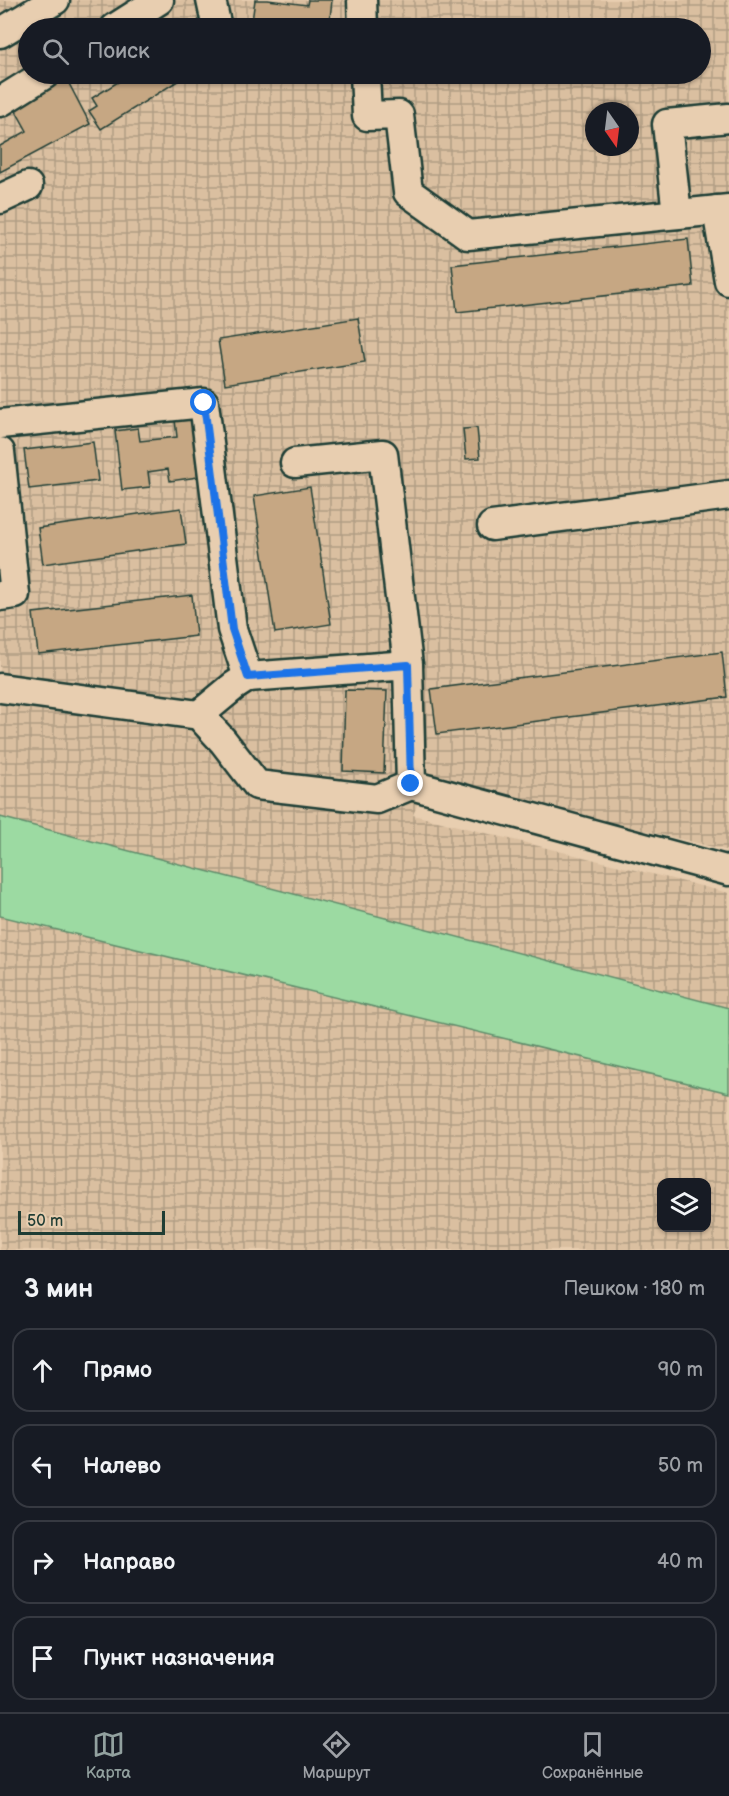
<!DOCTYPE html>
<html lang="ru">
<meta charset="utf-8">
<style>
:root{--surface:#171b24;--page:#242831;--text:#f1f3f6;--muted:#9ea1a6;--line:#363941;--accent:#92a19f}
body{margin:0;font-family:"Balsamiq Sans",sans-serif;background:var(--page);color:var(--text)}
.controls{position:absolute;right:18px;bottom:18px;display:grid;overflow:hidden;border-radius:12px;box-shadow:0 2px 4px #0004}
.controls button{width:54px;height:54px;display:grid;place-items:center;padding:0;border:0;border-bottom:2px solid var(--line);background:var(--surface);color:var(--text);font:30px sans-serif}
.compass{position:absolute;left:585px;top:102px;width:54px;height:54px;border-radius:50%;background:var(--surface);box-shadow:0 2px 4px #0004;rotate:166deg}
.scale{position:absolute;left:18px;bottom:15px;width:147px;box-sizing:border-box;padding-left:6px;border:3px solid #1f3d34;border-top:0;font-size:16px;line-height:21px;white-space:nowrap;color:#1f3d34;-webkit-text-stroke:4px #e8ceb0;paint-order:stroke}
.stop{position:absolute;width:18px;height:18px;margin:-14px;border:4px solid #1a73e8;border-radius:50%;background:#fff}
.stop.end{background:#1a73e8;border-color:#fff;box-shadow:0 2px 6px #0008}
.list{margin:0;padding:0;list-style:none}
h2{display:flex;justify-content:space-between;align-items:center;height:78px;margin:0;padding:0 24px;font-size:26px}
h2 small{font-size:20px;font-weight:400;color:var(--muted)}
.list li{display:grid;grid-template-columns:39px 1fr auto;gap:18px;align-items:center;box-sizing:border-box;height:84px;margin:0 12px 12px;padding:0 12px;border:2px solid var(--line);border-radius:18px}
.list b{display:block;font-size:22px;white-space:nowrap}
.list em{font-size:20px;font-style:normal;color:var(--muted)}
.icon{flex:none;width:33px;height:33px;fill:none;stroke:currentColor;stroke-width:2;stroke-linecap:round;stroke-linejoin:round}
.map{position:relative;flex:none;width:729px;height:1250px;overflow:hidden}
.search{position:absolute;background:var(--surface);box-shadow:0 2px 4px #0004;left:18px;right:18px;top:18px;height:66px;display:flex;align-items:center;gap:15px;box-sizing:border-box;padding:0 21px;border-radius:33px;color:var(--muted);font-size:22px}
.sheet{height:462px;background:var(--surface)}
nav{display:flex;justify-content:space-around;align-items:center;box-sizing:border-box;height:84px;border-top:2px solid var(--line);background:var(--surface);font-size:16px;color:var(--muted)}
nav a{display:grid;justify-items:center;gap:3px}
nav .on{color:var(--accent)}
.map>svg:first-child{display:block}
.industrial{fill:url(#industrial-grid);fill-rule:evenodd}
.green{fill:#9cdaa2;stroke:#5e8c6b;stroke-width:1.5}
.building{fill:#c6a783;stroke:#1f3d34;stroke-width:1.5}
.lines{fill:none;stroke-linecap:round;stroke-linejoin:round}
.minor-casing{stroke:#1f3d34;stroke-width:33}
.minor{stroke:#e8ceb0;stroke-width:28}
.route{stroke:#1a73e8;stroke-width:8}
</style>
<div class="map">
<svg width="729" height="1250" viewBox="0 0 729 1250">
<defs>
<pattern id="industrial-grid" width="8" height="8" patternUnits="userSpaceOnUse" patternTransform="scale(1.5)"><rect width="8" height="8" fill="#dabfa0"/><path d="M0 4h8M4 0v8" fill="none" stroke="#b09c83"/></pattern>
</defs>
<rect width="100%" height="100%" fill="#e8ceb0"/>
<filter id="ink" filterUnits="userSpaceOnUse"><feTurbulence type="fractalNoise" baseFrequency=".0167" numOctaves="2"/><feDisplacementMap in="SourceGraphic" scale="12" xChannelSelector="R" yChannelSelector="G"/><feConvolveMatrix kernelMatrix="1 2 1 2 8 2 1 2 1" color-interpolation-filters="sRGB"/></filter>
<g filter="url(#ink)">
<path class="industrial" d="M 0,0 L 729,0 L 729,851 L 429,778 L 413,815 L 729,893 L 729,1250 L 0,1250 ZM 28,28 L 700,28 L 700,74 L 28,74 ZM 594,111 L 630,111 L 630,147 L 594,147 ZM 662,1182 L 706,1182 L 706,1228 L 662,1228 Z"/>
<path class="green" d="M 0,817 L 729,1008 L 729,1093 L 0,916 Z"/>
<g class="building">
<path d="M 255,0 L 268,0 L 307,5 L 308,0 L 332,0 L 329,28 L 251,28 Z"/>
<path d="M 64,74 L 90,124 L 0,172 L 0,146 L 27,131 L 11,102 Z"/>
<path d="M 131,74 L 189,74 L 101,129 L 89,111 L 97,106 L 92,98 Z"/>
<path d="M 688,239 L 693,286 L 457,312 L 452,265 Z"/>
<path d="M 358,318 L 365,362 L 225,384 L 218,340 Z"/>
<path d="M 192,417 L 199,474 L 198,477 L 170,481 L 168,469 L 148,472 L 150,487 L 122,490 L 115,431 L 138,428 L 140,441 L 177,437 L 175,420 Z"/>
<path d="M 477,428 L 480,458 L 466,459 L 463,429 Z"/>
<path d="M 93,442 L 98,481 L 29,489 L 24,450 Z"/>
<path d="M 310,487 L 331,624 L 275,633 L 254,496 Z"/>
<path d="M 181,508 L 186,544 L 43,564 L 38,528 Z"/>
<path d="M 192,595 L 196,636 L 38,654 L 33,613 Z"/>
<path d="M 722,652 L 727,697 L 437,734 L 431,689 Z"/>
<path d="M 345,690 L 387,691 L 384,773 L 343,771 Z"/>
</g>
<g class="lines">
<defs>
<g id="minor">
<path d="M 211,0 L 217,28"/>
<path d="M 362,0 L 363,28"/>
<path d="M 115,28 L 159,0"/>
<path d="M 0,33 L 55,0"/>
<path d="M 365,74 L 367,116 L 399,115 L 408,192 L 468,235 L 729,209"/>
<path d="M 0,102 L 45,74"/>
<path d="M 0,199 L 28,186"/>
<path d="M 717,210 L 729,281"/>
<path d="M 677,214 L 667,124 L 729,118"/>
<path d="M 0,424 L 204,403 L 232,629 L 248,677 L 408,665 L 411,785 L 729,871"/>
<path d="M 0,452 L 15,594 L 0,596"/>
<path d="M 295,463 L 383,454 L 408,665"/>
<path d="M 492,526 L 729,495"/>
<path d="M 0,688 L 199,715 L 223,741 L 257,785 L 377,799 L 411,785"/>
<path d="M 199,715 L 234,686 L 248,677"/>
</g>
</defs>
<use href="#minor" class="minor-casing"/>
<use href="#minor" class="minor"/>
</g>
</g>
<g class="lines" filter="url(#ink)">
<path class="route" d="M 204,403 L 232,629 L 248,677 L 408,665 L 411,784"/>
</g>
</svg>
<div class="controls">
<button><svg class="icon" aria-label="layers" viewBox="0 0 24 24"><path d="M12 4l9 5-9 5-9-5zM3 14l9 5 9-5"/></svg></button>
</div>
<svg class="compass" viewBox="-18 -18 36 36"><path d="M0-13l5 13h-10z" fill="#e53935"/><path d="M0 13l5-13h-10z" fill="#9ea1a6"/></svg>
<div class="scale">50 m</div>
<div class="stop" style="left:204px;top:403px"></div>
<div class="stop end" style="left:411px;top:784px"></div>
<div class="search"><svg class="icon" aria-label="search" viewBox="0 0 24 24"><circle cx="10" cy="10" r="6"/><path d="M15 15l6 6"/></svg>Поиск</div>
</div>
<section class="sheet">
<h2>3 мин<small>Пешком · 180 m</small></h2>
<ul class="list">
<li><svg class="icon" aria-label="ahead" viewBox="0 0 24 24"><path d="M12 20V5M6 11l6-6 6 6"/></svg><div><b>Прямо</b></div><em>90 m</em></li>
<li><svg class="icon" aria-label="left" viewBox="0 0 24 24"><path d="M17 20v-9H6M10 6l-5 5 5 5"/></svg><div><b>Налево</b></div><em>50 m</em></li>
<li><svg class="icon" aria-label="right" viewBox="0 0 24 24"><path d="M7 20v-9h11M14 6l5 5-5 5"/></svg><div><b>Направо</b></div><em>40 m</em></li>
<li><svg class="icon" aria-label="arrive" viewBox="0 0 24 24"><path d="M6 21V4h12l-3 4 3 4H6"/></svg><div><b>Пункт назначения</b></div></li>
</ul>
</section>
<nav>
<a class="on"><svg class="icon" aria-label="map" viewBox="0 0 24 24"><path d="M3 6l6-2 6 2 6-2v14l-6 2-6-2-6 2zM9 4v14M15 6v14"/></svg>Карта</a>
<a><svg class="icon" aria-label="directions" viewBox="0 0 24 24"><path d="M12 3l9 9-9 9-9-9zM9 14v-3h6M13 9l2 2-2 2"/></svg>Маршрут</a>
<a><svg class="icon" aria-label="saved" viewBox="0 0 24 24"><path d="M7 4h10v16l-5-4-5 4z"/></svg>Сохранённые</a>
</nav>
